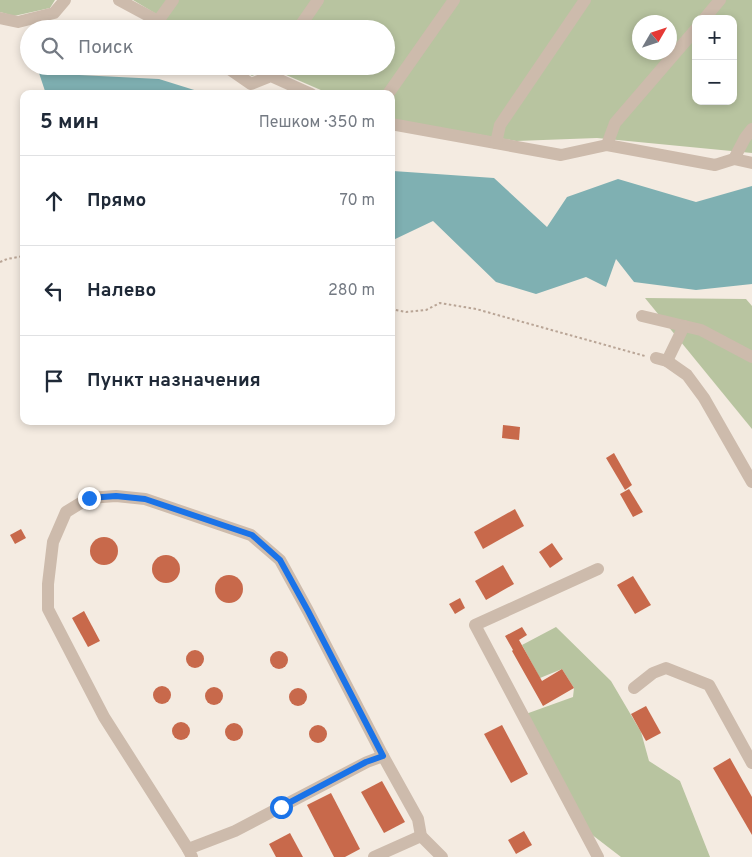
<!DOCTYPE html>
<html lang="ru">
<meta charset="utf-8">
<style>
:root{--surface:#fff;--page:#f6f6f7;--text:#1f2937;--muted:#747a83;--line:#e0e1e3}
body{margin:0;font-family:Overpass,sans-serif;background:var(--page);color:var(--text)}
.controls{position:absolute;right:15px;top:15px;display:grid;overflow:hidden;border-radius:10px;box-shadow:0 2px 8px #0003}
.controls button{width:45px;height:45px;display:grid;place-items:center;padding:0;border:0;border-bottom:1px solid var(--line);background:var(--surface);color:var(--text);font:25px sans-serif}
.compass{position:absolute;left:632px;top:15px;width:45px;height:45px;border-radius:50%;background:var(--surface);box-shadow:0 2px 8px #0003;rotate:51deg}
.stop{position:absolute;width:15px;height:15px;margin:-11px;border:4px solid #1a73e8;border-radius:50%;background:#fff}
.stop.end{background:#1a73e8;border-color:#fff;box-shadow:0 1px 5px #0008}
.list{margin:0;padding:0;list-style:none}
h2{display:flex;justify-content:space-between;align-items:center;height:65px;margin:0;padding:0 20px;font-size:21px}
h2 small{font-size:16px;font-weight:400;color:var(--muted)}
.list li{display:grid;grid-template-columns:32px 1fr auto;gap:15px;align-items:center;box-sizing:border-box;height:90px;padding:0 20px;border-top:1px solid var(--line)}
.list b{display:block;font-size:19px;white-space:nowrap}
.list em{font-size:16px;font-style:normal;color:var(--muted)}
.icon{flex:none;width:28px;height:28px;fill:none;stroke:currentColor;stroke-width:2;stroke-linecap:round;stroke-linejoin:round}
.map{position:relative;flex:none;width:752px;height:857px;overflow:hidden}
.search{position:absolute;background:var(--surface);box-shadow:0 2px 8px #0003;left:20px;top:20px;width:375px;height:55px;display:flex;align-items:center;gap:12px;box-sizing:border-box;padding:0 18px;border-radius:28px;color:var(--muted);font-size:19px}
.panel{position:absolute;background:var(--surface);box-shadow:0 2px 8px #0003;left:20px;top:90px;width:375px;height:335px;border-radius:10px}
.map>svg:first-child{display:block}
.green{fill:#b8c4a0;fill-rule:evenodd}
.water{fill:#7fb0b2}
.building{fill:#c8694b}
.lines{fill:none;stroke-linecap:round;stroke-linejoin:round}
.path{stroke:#b9a596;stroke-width:2;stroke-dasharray:2.5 2.5;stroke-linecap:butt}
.minor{stroke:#cdbbac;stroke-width:12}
.route{stroke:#1a73e8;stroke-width:6}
</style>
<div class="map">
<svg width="752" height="857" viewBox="0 0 752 857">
<rect width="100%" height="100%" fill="#f4ebe1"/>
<g class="green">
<path d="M 0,0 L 55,0 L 50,8 L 14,16 L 0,12 Z"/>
<path d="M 133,0 L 752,0 L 752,153 L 597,138 L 516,141 L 391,119 L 391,94 L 330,94 L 270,68 L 252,76 L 237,66 L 386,66 L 386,29 L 181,29 ZM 696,19 L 733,19 L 733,101 L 696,101 ZM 640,22 L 670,22 L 670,52 L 640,52 Z"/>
<path d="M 645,298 L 746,299 L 752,306 L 752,429 Z"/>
<path d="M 556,627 L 611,681 L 641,732 L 649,761 L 680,781 L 710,857 L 621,857 L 582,827 L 523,715 L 573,697 L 574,688 L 562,669 L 540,678 L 522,645 Z"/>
</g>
<g class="water">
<path d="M 39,73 L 159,79 L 207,94 L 46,94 Z"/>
<path d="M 393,171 L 494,178 L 547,227 L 567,197 L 618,179 L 696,202 L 752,186 L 752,284 L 696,290 L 634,282 L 616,259 L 606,287 L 586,277 L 536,294 L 496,282 L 433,221 L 391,241 L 391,172 Z"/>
</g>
<g class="building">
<path d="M 503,425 L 520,427 L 519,440 L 502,438 Z"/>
<path d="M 614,453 L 632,485 L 625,490 L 606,458 Z"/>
<path d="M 629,489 L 643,512 L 633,517 L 620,494 Z"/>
<path d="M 515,509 L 524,526 L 483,549 L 474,532 Z"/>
<path d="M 21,529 L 26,538 L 15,544 L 10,535 Z"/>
<circle cx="104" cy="551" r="14"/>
<path d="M 552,543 L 563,559 L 550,568 L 539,552 Z"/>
<circle cx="166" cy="569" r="14"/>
<path d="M 503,565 L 514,584 L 486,600 L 475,581 Z"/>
<circle cx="229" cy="589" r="14"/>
<path d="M 633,576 L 651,605 L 635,614 L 617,585 Z"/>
<path d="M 460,598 L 465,608 L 455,614 L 449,604 Z"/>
<path d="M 84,611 L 100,641 L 88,647 L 72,618 Z"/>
<path d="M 522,627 L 527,635 L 519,640 L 542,681 L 562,669 L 574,688 L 543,706 L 512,651 L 513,650 L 505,636 Z"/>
<circle cx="195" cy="659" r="9"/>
<circle cx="279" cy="660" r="9"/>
<circle cx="162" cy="695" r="9"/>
<circle cx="214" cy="696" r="9"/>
<circle cx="298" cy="697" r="9"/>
<path d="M 646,706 L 661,733 L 646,741 L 631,714 Z"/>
<circle cx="181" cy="731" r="9"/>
<circle cx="234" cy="732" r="9"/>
<circle cx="318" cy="734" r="9"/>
<path d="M 502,725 L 528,774 L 511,783 L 484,734 Z"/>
<path d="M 730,758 L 752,797 L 752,835 L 713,768 Z"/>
<path d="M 382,781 L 405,822 L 384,833 L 361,792 Z"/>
<path d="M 331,793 L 360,849 L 345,857 L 334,857 L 307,805 Z"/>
<path d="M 524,831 L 532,845 L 516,854 L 508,840 Z"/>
<path d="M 290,833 L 303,857 L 276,857 L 269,844 Z"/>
</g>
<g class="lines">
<g class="path">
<path d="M 0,262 L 7,259 L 24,256"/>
<path d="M 391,309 L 406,312 L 426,310 L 440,303 L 476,309 L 645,356"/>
</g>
<g class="minor">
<path d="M 119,0 L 158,21 L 169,29"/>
<path d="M 0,18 L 18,22 L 54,13 L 65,0"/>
<path d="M 704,19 L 720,0"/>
<path d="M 158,21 L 173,0"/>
<path d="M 298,29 L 318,0"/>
<path d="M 225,66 L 251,84 L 271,76 L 311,94"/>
<path d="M 388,94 L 454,0"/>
<path d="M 391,124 L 561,155 L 607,145 L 715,165 L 734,159 L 752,163"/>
<path d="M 496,143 L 500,125 L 585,0"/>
<path d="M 607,145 L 615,123 L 696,29"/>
<path d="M 734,159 L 745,138 L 752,129"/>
<path d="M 642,316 L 701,330 L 752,357"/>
<path d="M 656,358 L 667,361 L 687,375 L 704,398 L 752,482"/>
<path d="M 667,361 L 684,326"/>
<path d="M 598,569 L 475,625 L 598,857"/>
<path d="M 634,688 L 653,673 L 666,668 L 709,685 L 752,763"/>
<path d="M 188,849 L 235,831 L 367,762 L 383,756"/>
<path d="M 192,857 L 188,849 L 104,717 L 48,609 L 48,584 L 53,542 L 66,512 L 89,498 L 116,496 L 145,499 L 251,535 L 280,560 L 308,611 L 383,756 L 418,819 L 421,836 L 442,857"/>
<path d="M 374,857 L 421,836"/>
</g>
</g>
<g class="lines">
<path class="route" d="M 89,498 L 116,496 L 145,499 L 252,535 L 280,560 L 308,611 L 383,756 L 366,762 L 281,807"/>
</g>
</svg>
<div class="controls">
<button>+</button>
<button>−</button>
</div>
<svg class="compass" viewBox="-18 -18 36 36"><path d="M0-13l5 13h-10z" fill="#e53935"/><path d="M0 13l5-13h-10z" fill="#747a83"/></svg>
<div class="stop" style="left:281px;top:807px"></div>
<div class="stop end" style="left:89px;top:498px"></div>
<div class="search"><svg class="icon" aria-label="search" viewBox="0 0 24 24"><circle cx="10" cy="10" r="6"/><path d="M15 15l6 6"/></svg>Поиск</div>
<section class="panel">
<h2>5 мин<small>Пешком · 350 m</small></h2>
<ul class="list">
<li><svg class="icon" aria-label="ahead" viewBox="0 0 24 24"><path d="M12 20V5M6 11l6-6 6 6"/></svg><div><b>Прямо</b></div><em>70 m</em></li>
<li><svg class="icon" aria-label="left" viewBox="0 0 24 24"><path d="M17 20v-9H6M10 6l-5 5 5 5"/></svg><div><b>Налево</b></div><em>280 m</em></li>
<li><svg class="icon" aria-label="arrive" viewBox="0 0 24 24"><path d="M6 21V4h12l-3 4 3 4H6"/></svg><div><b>Пункт назначения</b></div></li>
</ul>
</section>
</div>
